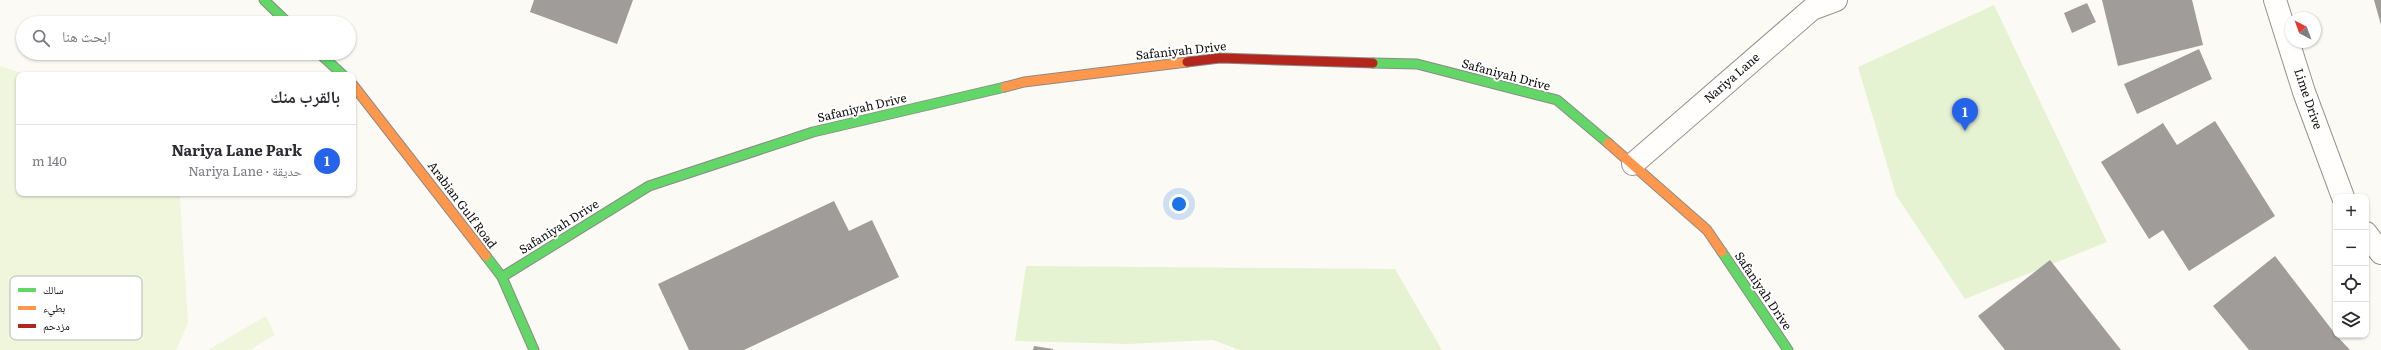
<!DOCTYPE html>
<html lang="ar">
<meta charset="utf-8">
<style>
:root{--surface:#fff;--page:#f2f2f3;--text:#2b2b33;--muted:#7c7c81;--line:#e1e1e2;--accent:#2563eb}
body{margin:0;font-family:Literata,"Noto Naskh Arabic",serif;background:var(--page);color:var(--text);direction:rtl}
.controls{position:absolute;right:12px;bottom:12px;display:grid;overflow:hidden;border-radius:8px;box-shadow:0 1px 3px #0004}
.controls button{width:36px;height:36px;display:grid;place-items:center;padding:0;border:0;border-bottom:1px solid var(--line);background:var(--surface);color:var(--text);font:20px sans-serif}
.compass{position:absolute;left:2285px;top:12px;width:36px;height:36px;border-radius:50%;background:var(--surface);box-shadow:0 1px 3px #0004;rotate:319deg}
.you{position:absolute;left:1179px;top:204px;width:14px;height:14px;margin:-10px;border:3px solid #fff;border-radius:50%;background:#1a73e8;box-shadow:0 0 0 6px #1a73e833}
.badge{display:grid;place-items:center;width:26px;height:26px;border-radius:50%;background:var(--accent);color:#fff;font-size:13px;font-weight:700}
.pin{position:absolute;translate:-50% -33px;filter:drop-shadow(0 1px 2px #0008)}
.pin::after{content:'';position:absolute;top:21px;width:14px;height:12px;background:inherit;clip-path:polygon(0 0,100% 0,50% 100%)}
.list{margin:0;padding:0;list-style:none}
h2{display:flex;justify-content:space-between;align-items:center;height:52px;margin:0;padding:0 16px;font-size:17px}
h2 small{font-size:13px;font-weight:400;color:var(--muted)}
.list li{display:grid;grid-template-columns:26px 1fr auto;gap:12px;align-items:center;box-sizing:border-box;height:72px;padding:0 16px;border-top:1px solid var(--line)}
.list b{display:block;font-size:15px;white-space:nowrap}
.list p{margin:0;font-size:13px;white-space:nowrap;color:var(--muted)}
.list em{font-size:13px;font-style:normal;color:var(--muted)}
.icon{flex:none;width:22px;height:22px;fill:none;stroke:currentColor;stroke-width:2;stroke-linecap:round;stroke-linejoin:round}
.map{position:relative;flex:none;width:2381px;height:350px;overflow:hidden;direction:ltr}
.search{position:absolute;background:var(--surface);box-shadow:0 1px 3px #0004;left:16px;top:16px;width:340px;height:44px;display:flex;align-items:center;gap:10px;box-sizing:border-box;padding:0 14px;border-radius:22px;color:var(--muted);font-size:15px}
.panel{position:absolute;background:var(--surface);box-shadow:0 1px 3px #0004;left:16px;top:72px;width:340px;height:124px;border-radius:8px;direction:rtl}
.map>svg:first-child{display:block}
.green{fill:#e5f3d2}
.pitch{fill:#eff6dc}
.building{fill:#9f9c99}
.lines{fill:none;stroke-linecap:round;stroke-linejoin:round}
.street-casing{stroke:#959492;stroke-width:24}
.fast-casing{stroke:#8c8b88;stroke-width:11}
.slow-casing{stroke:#8c8b88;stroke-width:11}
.jam-casing{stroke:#8c8b88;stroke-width:11}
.street{stroke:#fffefd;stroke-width:22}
.fast{stroke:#63d668;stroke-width:9}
.slow{stroke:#ff974d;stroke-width:9}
.jam{stroke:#b3261e;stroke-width:9}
.labels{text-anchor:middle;stroke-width:4;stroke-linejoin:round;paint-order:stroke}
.street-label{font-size:12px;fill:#0e0e0e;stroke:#fff}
.key{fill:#fff;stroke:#b7b7b7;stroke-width:1}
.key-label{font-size:11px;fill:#0e0e0e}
</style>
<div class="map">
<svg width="2381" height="350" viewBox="0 0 2381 350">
<rect width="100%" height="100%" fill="#fcfaf4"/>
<g class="green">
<path d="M 1994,5 L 2107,242 L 1965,299 L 1896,195 L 1858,67 Z"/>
<path d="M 1026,266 L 1395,269 L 1442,350 L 1240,350 L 1213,340 L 1128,344 L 1015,341 Z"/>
</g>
<g class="pitch">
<path d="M 0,66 L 28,75 L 19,75 L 19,193 L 177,193 L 180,197 L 188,323 L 176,350 L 0,350 Z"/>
<path d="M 266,316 L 275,335 L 249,350 L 208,350 Z"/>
</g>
<g class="building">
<path d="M 534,0 L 633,0 L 617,44 L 530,12 Z"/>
<path d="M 2102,0 L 2192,0 L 2203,45 L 2118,66 Z"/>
<path d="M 2374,0 L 2381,0 L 2381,25 Z"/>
<path d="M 2087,3 L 2096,22 L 2072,33 L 2064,13 Z"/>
<path d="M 2199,49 L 2212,79 L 2137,114 L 2124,84 Z"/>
<path d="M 2215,121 L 2275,216 L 2189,271 L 2163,230 L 2149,239 L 2101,162 L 2163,123 L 2177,145 Z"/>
<path d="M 834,201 L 849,231 L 872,220 L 899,277 L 744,350 L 689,350 L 658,284 Z"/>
<path d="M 2275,256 L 2336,335 L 2350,350 L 2249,350 L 2213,306 Z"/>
<path d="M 2050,260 L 2121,350 L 2005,350 L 1978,316 Z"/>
<path d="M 1034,346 L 1053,349 L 1053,350 L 1033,350 Z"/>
</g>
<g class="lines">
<defs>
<g id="street">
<path d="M 2275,0 L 2304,92 L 2343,197"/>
<path d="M 1633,164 L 1812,9 L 1836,0"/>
<path d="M 2366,233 L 2381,253"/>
</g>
<g id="fast">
<path d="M 264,0 L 288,23"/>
<path d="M 319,53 L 343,75"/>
<path d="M 1373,63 L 1417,64 L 1557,100 L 1608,143"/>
<path d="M 1722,252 L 1788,350"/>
<path d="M 486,256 L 502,277 L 534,350"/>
<path d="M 502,277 L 649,186 L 813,132 L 1005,87"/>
</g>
<g id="slow">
<path d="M 353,85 L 486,256"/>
<path d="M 1005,87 L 1024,82 L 1187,62"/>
<path d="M 1608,143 L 1707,230 L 1722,252"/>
</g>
<path id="jam" d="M 1187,62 L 1220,58 L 1373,63"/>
</defs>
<use href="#street" class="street-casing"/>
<use href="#fast" class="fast-casing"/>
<use href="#slow" class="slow-casing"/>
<use href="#jam" class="jam-casing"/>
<use href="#street" class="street"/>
<use href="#fast" class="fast"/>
<use href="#slow" class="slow"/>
<use href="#jam" class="jam"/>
</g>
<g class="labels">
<g class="street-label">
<text transform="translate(1181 51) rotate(-6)" y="4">Safaniyah Drive</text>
<text transform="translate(1506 75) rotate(15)" y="4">Safaniyah Drive</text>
<text transform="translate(1732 78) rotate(-41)" y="4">Nariya Lane</text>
<text transform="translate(2308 99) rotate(71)" y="4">Lime Drive</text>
<text transform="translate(862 108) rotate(-13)" y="4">Safaniyah Drive</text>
<text transform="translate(462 205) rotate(53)" y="4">Arabian Gulf Road</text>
<text transform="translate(559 227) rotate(-32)" y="4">Safaniyah Drive</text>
<text transform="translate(1763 291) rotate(56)" y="4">Safaniyah Drive</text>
</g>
</g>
<rect x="10" y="276" width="132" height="64" rx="6" class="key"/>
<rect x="18" y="288" width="18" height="4" fill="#63d668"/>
<rect x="18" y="306" width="18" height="4" fill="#ff974d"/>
<rect x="18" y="324" width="18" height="4" fill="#b3261e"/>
<g class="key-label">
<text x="43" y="294">سالك</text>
<text x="43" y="312">بطيء</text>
<text x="43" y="330">مزدحم</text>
</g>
</svg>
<div class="controls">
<button>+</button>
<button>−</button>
<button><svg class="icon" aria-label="locate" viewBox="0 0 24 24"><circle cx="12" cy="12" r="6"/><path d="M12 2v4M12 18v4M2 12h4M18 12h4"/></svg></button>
<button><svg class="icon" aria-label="layers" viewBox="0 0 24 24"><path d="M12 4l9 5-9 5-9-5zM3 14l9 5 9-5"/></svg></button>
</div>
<svg class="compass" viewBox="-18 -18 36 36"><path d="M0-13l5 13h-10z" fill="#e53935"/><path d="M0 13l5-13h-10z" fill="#7c7c81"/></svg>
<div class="you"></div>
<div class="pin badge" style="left:1965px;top:131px">1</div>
<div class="search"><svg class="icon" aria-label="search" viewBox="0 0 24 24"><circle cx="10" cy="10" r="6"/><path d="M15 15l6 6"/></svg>ابحث هنا</div>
<section class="panel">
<h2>بالقرب منك<small></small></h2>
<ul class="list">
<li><span class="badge">1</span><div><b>Nariya Lane Park</b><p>حديقة · Nariya Lane</p></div><em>140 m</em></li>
</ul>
</section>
</div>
